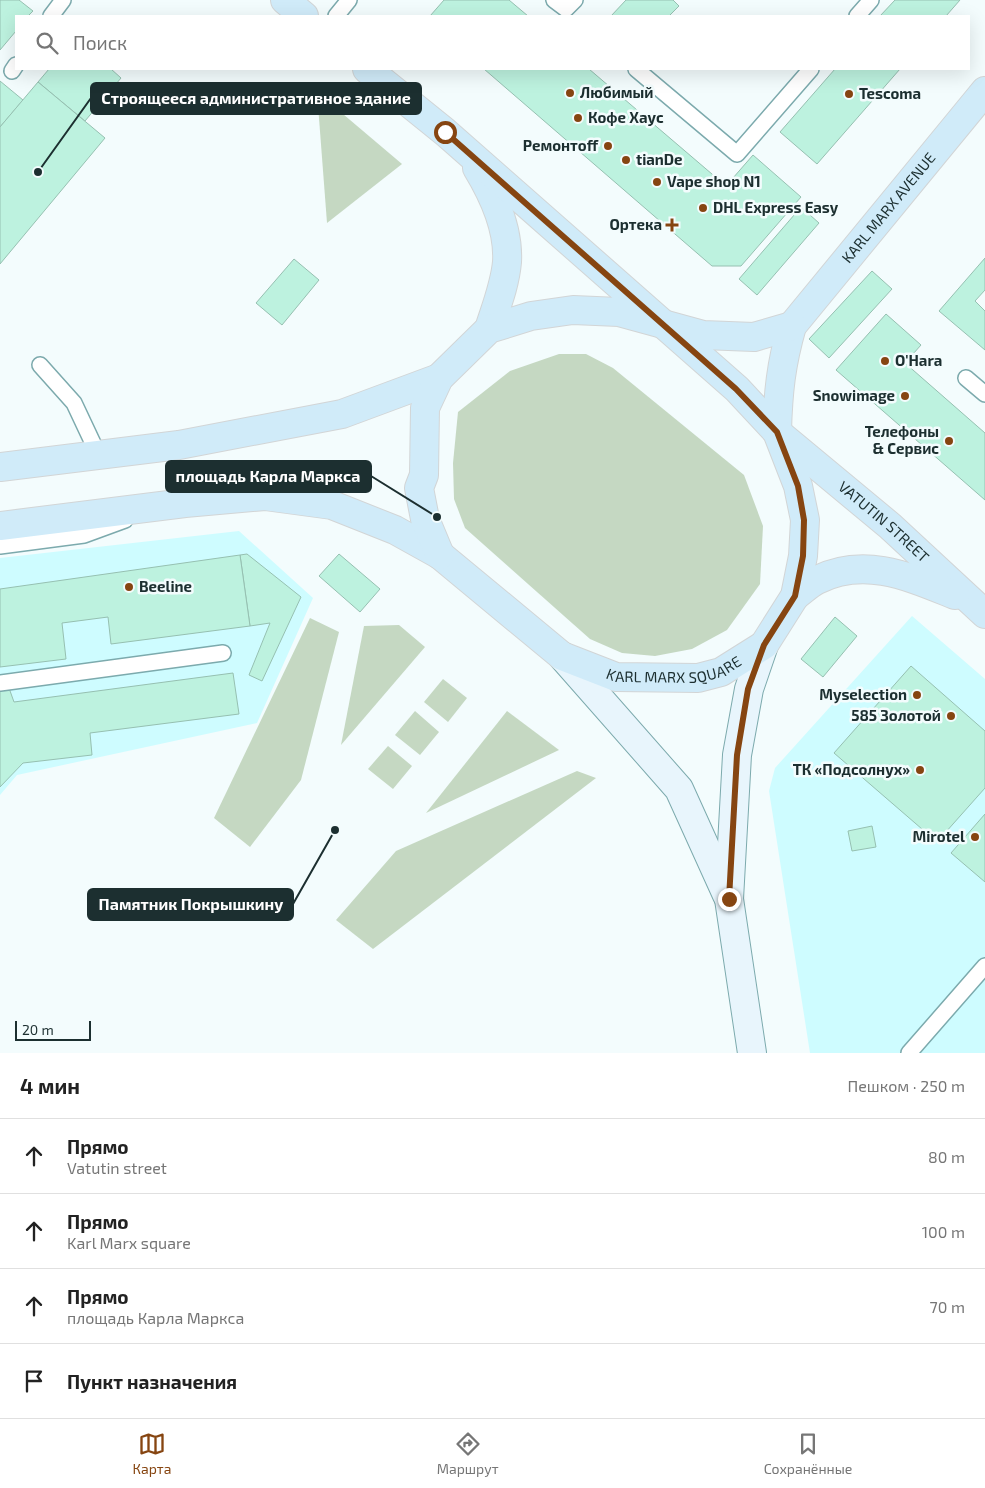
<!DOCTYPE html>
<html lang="ru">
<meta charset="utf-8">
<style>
:root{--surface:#fff;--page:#f2f2f2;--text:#222;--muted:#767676;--line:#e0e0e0;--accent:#864511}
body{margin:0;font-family:"Exo 2",sans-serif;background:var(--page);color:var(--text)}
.scale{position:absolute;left:15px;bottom:12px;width:76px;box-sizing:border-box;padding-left:5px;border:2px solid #1c2f30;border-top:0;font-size:14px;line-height:18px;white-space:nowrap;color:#1c2f30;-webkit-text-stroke:4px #f3fcfd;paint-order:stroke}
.stop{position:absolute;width:15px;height:15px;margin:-11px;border:4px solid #864511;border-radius:50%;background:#fff}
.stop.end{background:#864511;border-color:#fff;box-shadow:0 1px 5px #0008}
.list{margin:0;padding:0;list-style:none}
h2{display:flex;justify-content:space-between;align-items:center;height:65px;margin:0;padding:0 20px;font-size:21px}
h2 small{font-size:16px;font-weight:400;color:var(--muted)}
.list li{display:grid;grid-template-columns:32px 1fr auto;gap:15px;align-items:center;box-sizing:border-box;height:75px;padding:0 20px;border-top:1px solid var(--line)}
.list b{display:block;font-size:19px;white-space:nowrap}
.list p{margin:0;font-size:16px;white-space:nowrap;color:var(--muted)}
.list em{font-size:16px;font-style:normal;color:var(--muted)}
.icon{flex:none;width:28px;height:28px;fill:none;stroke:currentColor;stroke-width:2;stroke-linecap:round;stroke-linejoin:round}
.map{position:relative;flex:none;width:985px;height:1053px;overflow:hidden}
.search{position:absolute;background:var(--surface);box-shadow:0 5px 20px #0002;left:15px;right:15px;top:15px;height:55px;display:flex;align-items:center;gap:12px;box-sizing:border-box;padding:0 18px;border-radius:0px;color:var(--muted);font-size:19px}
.sheet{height:365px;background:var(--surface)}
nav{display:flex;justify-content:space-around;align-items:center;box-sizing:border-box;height:70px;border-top:1px solid var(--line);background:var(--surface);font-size:14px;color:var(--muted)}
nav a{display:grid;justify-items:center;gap:2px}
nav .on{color:var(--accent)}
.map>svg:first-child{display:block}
.built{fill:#cefcff}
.green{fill:#c5d8c2}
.building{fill:#bdf2df;stroke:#96c0b1}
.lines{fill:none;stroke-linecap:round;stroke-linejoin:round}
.service-casing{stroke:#7caaad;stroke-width:18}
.secondary-casing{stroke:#7caaad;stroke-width:30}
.primary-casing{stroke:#d2d5d6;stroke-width:30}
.service{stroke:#fff;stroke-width:15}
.secondary{stroke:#e8f5fc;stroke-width:28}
.primary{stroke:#d0ebf9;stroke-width:28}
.route{stroke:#864511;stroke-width:6}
.poi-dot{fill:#864511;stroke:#f3fcfd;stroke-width:2}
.labels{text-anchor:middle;stroke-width:5;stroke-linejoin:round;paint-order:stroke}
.poi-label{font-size:15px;font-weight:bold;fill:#1c2f30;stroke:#f3fcfd;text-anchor:start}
.street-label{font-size:15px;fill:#1c2f30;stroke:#f3fcfd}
.leader{fill:none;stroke:#1c2f30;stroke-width:2}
.callout-dot{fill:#1c2f30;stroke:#f3fcfd;stroke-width:2}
.callout{fill:#1c2f30;stroke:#1c2f30;stroke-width:2}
.callout-label{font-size:16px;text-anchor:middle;font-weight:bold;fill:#fff}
</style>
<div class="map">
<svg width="985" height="1053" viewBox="0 0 985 1053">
<rect width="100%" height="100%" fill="#f3fcfd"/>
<g class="built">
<path d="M 239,531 L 313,598 L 257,723 L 17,775 L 0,795 L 0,558 Z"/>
<path d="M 912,616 L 985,679 L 985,1053 L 810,1053 L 769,791 L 775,768 Z"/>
</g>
<g class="green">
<path d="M 317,92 L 402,164 L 327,223 Z"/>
<path d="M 559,354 L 586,354 L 613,368 L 744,475 L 763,526 L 760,584 L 727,630 L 692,649 L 655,656 L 622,653 L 590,639 L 465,528 L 454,499 L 453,463 L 458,412 L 510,371 Z"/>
<path d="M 310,618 L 339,632 L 301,780 L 250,847 L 214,818 Z"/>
<path d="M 399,625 L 425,647 L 341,745 L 364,626 Z"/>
<path d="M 443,679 L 467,698 L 448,722 L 424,702 Z"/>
<path d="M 415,711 L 439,732 L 420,755 L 395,735 Z"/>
<path d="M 507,711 L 559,750 L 426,813 Z"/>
<path d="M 388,746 L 412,766 L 393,789 L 368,769 Z"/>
<path d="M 577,771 L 596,778 L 373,949 L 336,920 L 396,851 Z"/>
</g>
<g class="building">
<path d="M 0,0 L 19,0 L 33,11 L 28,16 L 16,16 L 16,31 L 0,50 Z"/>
<path d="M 444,0 L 509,0 L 528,16 L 430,16 Z"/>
<path d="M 626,0 L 673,0 L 679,6 L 669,16 L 611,16 Z"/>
<path d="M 895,0 L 960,0 L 946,16 L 880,16 Z"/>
<path d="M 49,69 L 111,69 L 121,78 L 85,121 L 38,82 Z"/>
<path d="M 484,69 L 589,69 L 726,186 L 753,155 L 801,197 L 741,266 L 712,266 Z"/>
<path d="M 835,69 L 900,69 L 817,164 L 780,132 Z"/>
<path d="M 0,81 L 23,100 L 0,127 Z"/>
<path d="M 38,82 L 105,138 L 0,264 L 0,127 Z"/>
<path d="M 801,207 L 819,223 L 757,295 L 739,279 Z"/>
<path d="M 985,258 L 985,290 L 975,301 L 985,311 L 985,350 L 939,311 Z"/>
<path d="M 294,259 L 319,280 L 282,325 L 256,303 Z"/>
<path d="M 872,271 L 892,289 L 829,358 L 809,339 Z"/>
<path d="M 886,314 L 921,345 L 905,363 L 985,433 L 985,500 L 836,370 Z"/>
<path d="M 247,554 L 301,597 L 262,681 L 249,675 L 270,623 L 250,626 L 240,555 Z"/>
<path d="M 339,554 L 380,589 L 360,612 L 319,576 Z"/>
<path d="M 240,555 L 250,626 L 111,644 L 108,617 L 62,623 L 66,659 L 0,667 L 0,589 Z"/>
<path d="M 835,617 L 857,636 L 823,677 L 801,659 Z"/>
<path d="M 911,666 L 985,731 L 985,788 L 937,842 L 834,753 Z"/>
<path d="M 233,673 L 239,714 L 90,733 L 92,755 L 23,763 L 0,787 L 0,689 L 9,688 L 14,702 Z"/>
<path d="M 985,814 L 985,882 L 951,853 Z"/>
<path d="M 872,826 L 876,847 L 852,851 L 848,831 Z"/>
</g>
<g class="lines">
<defs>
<g id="service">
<path d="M 554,0 L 566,9 L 575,0"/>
<path d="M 51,16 L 63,0"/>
<path d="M 336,16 L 349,0"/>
<path d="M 857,16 L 871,0"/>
<path d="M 636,69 L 737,154 L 811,69"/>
<path d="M 12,71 L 16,65"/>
<path d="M 40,365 L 74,403 L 98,454"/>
<path d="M 966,378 L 985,394"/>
<path d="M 0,546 L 84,535 L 125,520"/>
<path d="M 0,683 L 223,653"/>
<path d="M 909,1053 L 985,966"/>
</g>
<g id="secondary">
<path d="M 562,656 L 679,789 L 727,895"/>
<path d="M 752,1053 L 729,899 L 737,755 L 749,689 L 764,645"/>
</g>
<g id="primary">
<path d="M 285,0 L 304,16"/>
<path d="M 477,168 C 494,196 509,229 507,262 C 505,285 496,307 489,329"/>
<path id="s1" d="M 777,432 C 778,393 781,364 792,326 L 985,91"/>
<path id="s2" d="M 778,433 L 890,526 L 985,614"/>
<path d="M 0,467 L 179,445 L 342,414 L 439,378"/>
<path id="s3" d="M 0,526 L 185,503 L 265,496 L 332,505 L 395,530 L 440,555 L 562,656 L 616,677 L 698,678 L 721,672 L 764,645 L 795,596 L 803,556 L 805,520 L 798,486 L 777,432 L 737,389 L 445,132 L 367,69"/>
<path d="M 440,555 L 425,519 L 419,488 L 424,475 L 425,408 L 439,378 L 489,329 L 531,316 L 573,310 L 619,312 L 703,335 L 754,337 L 792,326"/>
<path d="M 795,596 C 802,591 809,584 817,580 C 865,556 910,577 955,595"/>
</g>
</defs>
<use href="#service" class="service-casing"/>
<use href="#secondary" class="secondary-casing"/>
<use href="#primary" class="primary-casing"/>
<use href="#service" class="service"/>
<use href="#secondary" class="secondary"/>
<use href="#primary" class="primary"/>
</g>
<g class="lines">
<path class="route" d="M 445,132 L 736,389 L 777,432 L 798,486 L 804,520 L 803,556 L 795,596 L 764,645 L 748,689 L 737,755 L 729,899"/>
</g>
<g class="poi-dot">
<circle cx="570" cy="93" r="5"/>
<circle cx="849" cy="94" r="5"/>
<circle cx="578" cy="118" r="5"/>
<circle cx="608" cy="146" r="5"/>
<circle cx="626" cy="160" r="5"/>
<circle cx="657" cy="182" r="5"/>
<circle cx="703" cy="208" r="5"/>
<path d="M669.5 217.5h5v5h5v5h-5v5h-5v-5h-5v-5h5z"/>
<circle cx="885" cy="361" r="5"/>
<circle cx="905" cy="396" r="5"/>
<circle cx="949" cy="441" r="5"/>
<circle cx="129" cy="587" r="5"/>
<circle cx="917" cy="695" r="5"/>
<circle cx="951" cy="716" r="5"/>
<circle cx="920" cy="770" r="5"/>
<circle cx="975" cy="837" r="5"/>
</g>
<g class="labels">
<g class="poi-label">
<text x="580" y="98">Любимый</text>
<text x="859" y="99">Tescoma</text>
<text x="588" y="123">Кофе Хаус</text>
<text x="598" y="151" text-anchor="end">Ремонтоff</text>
<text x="636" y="165">tianDe</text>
<text x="667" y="187">Vape shop N1</text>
<text x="713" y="213">DHL Express Easy</text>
<text x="662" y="230" text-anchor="end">Ортека</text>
<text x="895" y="366">O'Hara</text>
<text x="895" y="401" text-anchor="end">Snowimage</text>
<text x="939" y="437" text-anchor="end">Телефоны<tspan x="939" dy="17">&amp; Сервис</tspan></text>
<text x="139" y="592">Beeline</text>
<text x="907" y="700" text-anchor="end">Myselection</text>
<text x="941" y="721" text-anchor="end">585 Золотой</text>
<text x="910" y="775" text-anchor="end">ТК «Подсолнух»</text>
<text x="965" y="842" text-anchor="end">Mirotel</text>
</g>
<g class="street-label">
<text dy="5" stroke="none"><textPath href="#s1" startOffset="260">KARL MARX AVENUE</textPath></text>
<text dy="5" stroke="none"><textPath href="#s2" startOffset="138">VATUTIN STREET</textPath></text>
<text dy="5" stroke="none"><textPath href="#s3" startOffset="729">KARL MARX SQUARE</textPath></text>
</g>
</g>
<path class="leader" d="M38 172L91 98M437 517L371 476M335 830L293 904"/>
<g class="callout-dot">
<circle cx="38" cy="172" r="5"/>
<circle cx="437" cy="517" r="5"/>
<circle cx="335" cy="830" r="5"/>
</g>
<g class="callout">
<rect x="91" y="83" width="330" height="31" rx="5"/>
<rect x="166" y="461" width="205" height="31" rx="5"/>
<rect x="88" y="889" width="205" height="31" rx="5"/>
</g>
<g class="callout-label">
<text x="256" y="104">Строящееся административное здание</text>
<text x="268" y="482">площадь Карла Маркса</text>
<text x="191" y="910">Памятник Покрышкину</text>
</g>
</svg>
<div class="scale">20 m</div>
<div class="stop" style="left:445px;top:132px"></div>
<div class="stop end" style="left:729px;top:899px"></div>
<div class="search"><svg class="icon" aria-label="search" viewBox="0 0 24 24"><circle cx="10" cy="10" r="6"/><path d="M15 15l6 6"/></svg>Поиск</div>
</div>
<section class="sheet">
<h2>4 мин<small>Пешком · 250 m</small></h2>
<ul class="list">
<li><svg class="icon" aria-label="ahead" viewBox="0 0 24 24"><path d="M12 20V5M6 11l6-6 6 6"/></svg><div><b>Прямо</b><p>Vatutin street</p></div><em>80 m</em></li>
<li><svg class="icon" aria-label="ahead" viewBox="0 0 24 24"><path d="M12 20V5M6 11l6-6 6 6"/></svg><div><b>Прямо</b><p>Karl Marx square</p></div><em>100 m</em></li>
<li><svg class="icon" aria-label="ahead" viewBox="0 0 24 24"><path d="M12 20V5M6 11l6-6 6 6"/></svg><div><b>Прямо</b><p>площадь Карла Маркса</p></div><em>70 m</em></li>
<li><svg class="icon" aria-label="arrive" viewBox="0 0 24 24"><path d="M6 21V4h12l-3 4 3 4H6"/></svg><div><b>Пункт назначения</b></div></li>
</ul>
</section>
<nav>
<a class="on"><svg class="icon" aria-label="map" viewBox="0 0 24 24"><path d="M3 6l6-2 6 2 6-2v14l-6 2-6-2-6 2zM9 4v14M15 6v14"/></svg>Карта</a>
<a><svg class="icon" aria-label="directions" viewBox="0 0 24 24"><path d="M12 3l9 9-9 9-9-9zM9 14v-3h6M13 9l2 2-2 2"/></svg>Маршрут</a>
<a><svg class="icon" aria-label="saved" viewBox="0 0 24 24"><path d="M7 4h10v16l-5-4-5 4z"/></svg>Сохранённые</a>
</nav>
